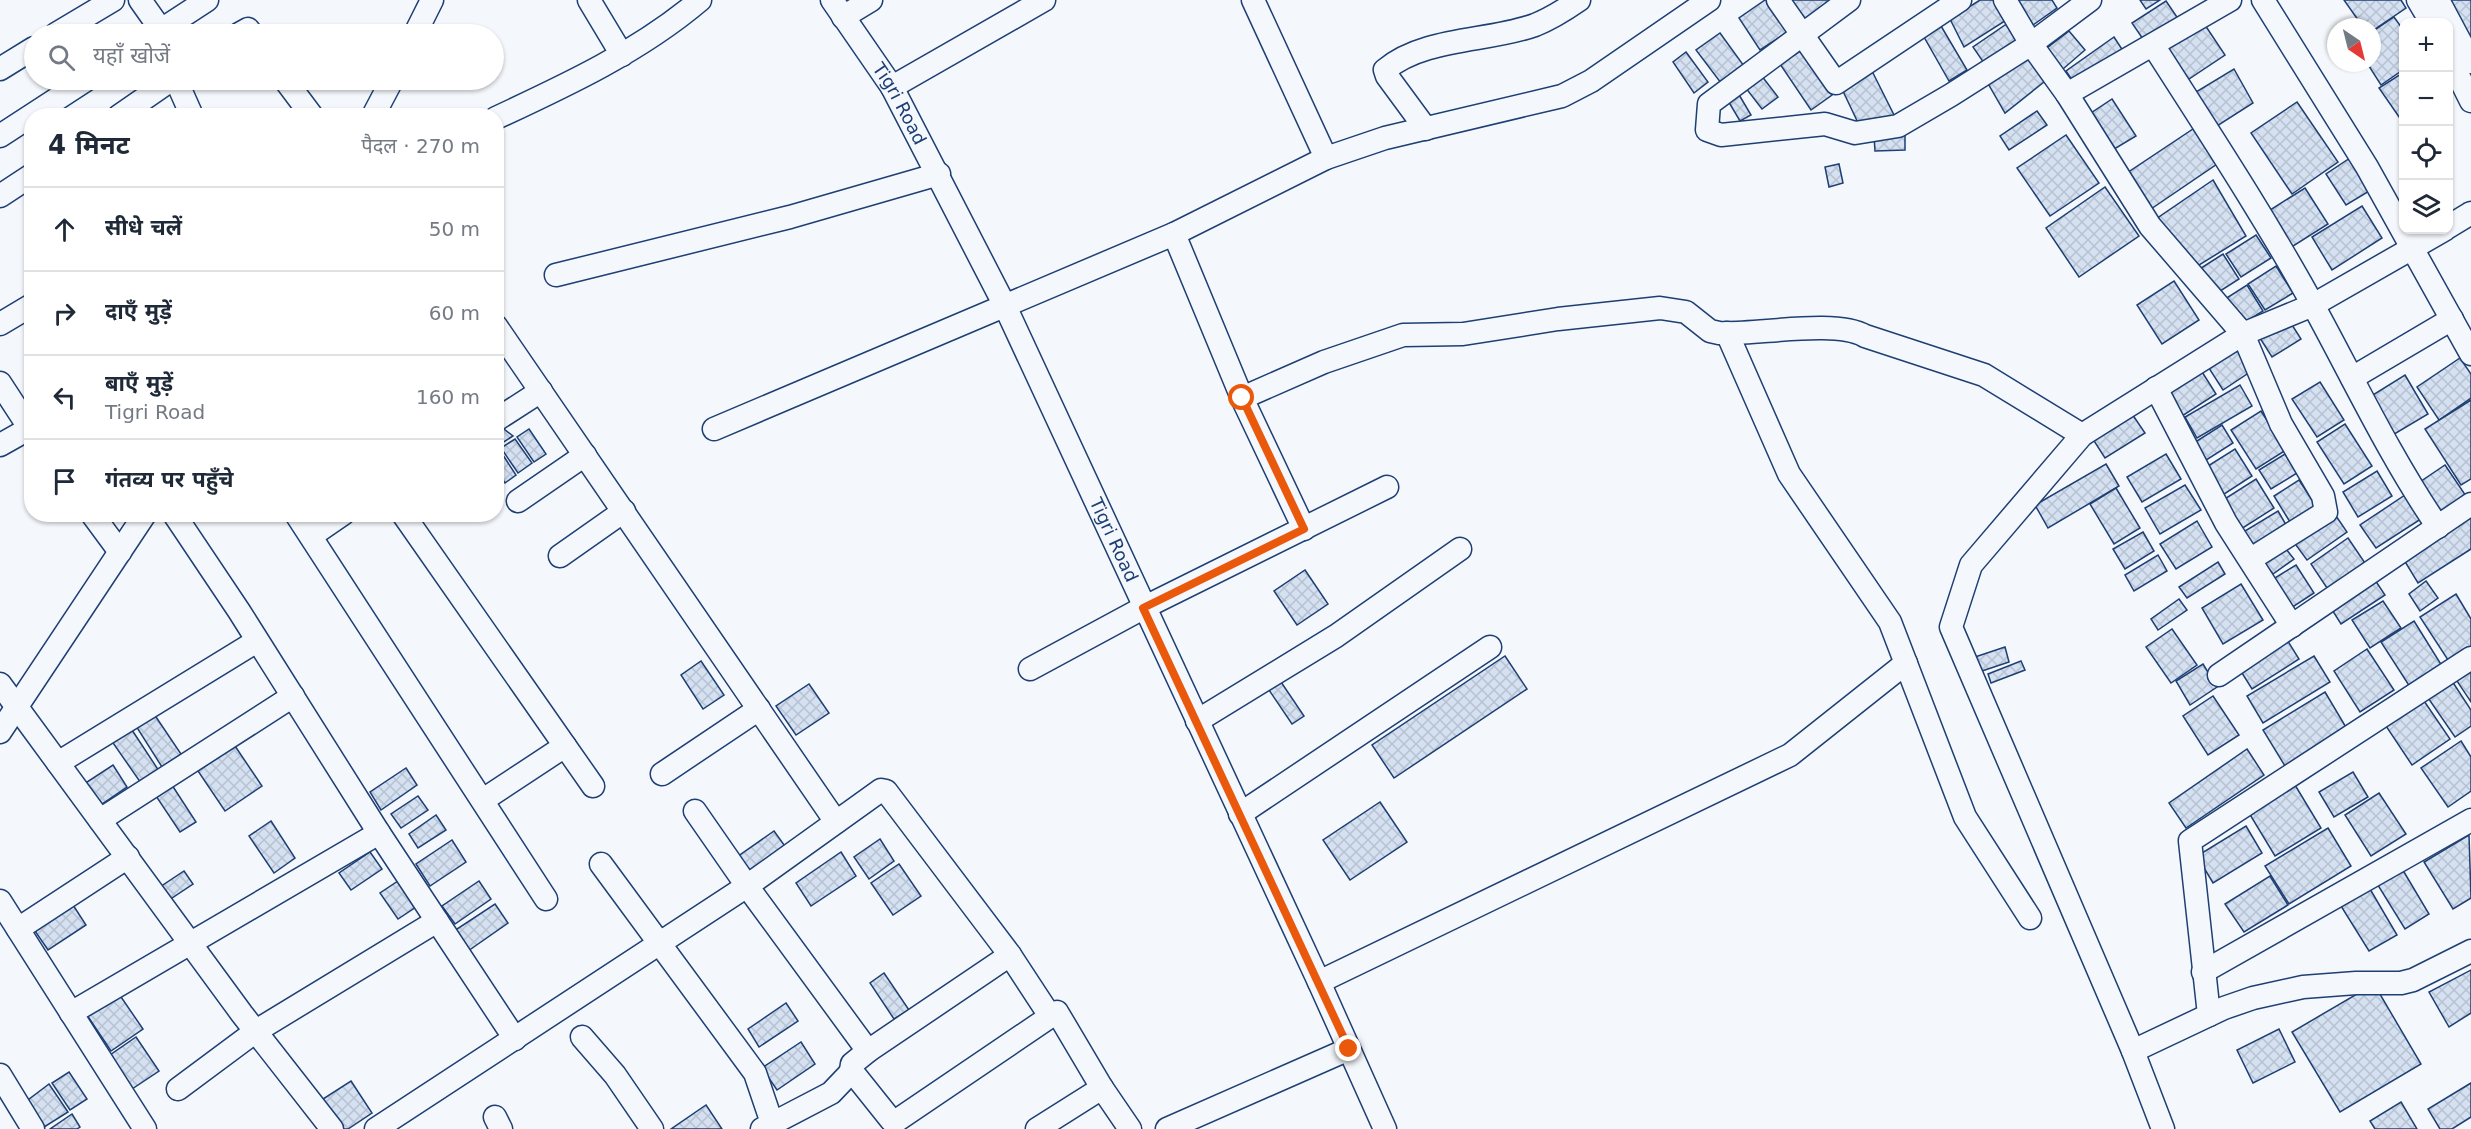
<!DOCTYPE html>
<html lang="hi">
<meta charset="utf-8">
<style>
:root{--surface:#fff;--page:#f6f6f7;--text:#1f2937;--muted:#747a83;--line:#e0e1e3}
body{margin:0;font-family:"DejaVu Sans","Noto Sans Devanagari",sans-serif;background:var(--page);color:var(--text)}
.controls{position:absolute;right:18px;top:18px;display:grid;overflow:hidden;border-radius:12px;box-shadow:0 2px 4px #0004}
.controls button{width:54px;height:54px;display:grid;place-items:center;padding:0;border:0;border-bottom:2px solid var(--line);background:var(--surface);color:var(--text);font:30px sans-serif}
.compass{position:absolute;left:2327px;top:18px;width:54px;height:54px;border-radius:50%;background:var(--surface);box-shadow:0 2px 4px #0004;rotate:145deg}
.stop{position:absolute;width:18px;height:18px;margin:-14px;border:4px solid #ea580c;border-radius:50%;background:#fff}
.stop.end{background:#ea580c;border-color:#fff;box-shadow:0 2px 6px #0008}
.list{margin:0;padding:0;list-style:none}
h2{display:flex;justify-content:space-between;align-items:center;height:78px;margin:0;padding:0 24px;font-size:26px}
h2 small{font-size:20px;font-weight:400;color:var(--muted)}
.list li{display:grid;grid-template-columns:39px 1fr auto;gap:18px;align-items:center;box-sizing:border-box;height:84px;padding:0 24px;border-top:2px solid var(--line)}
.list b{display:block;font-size:22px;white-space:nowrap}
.list p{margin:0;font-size:20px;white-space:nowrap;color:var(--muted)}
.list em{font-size:20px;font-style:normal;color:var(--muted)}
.icon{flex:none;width:33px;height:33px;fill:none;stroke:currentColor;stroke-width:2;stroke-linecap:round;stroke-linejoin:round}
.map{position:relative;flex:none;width:2471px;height:1129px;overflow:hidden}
.search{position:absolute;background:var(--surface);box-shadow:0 2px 4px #0004;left:24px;top:24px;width:480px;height:66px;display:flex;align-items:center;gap:15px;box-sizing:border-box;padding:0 21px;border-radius:33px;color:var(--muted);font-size:22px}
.panel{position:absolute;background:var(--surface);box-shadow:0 2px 4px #0004;left:24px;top:108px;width:480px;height:414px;border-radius:24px}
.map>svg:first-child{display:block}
.building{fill:url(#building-cross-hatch);stroke:#1d3f73;stroke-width:1.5}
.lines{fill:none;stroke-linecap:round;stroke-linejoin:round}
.minor-casing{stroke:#1d3f73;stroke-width:25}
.minor{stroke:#f4f7fb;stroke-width:22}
.route{stroke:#ea580c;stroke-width:8}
.labels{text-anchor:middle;stroke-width:4.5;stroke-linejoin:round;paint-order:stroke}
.street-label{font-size:18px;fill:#1d3f73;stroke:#f4f7fb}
</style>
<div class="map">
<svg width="2471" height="1129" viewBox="0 0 2471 1129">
<defs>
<pattern id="building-cross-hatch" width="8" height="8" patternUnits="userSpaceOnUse" patternTransform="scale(1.5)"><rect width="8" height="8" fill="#d5e0f0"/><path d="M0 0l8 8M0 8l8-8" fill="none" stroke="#b6c1d1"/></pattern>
</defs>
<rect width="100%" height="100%" fill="#f4f7fb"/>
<g class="building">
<path d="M 1765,0 L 1768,0 L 1789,31 L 1760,50 L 1739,18 Z"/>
<path d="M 1788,0 L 1834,0 L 1803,21 Z"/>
<path d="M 1980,0 L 1996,0 L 2008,19 L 1964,47 L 1950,19 Z"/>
<path d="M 2020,0 L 2052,0 L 2057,8 L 2033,25 L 2017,3 Z"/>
<path d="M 2140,0 L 2160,0 L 2146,9 Z"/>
<path d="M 2344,0 L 2401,0 L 2406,8 L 2372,31 L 2372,27 L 2363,27 Z"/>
<path d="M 2446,0 L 2471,0 L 2471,38 Z"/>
<path d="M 2166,1 L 2181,23 L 2147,45 L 2132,23 Z"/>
<path d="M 2394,17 L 2404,31 L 2404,69 L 2381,85 L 2367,63 L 2372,63 L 2372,32 Z"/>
<path d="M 2203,22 L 2225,55 L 2183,83 L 2161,51 Z"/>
<path d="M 2008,23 L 2021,42 L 1986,66 L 1973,47 Z"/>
<path d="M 1941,26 L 1967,70 L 1949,81 L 1924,37 Z"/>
<path d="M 2069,31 L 2085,50 L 2063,69 L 2047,48 Z"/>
<path d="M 1720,33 L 1744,66 L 1721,83 L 1696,50 Z"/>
<path d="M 2114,37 L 2127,57 L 2076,86 L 2066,71 Z"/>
<path d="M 1802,50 L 1832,95 L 1811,110 L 1780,64 Z"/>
<path d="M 1686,52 L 1708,82 L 1694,93 L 1673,62 Z"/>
<path d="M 2029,54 L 2049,78 L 2005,113 L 1986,80 Z"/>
<path d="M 2234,69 L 2253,103 L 2217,126 L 2196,92 Z"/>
<path d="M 1872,71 L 1897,121 L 1860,127 L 1842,89 Z"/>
<path d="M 2404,72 L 2404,124 L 2379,88 Z"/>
<path d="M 1761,75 L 1778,97 L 1762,109 L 1745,87 Z"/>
<path d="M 1738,93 L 1751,115 L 1740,121 L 1727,99 Z"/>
<path d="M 2112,99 L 2136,136 L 2111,151 L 2088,115 Z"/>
<path d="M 2297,102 L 2338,162 L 2292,194 L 2251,133 Z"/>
<path d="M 2037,111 L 2047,125 L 2009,150 L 2000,136 Z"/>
<path d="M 2193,129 L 2217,164 L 2148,211 L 2124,175 Z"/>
<path d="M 1905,134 L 1905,150 L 1875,151 L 1874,136 Z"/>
<path d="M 2066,135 L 2099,183 L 2050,216 L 2017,168 Z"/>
<path d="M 2350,158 L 2371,190 L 2346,205 L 2326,174 Z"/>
<path d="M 1839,164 L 1843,183 L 1829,187 L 1825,167 Z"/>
<path d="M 2213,180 L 2246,236 L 2191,270 L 2156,219 Z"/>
<path d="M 2105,187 L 2139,236 L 2079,277 L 2046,228 Z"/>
<path d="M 2305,188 L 2328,224 L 2290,248 L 2267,212 Z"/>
<path d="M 2362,206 L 2382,238 L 2332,270 L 2312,237 Z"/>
<path d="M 2256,235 L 2271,258 L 2241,277 L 2226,254 Z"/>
<path d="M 2223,254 L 2239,279 L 2214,295 L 2198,270 Z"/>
<path d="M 2276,266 L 2293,293 L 2265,310 L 2248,284 Z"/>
<path d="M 2174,281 L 2199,320 L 2162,344 L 2137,305 Z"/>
<path d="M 2247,285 L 2263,311 L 2239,326 L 2222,301 Z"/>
<path d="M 2287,317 L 2301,339 L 2272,357 L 2258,335 Z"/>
<path d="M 2236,343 L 2253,370 L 2223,390 L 2205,362 Z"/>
<path d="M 2460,358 L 2471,374 L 2471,398 L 2439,420 L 2417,387 Z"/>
<path d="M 2199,367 L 2216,394 L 2179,418 L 2161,390 Z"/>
<path d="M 2405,375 L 2428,414 L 2391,436 L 2368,398 Z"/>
<path d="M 2320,382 L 2344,420 L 2317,437 L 2292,399 Z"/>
<path d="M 2240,385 L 2252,406 L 2197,438 L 2185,417 Z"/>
<path d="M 2471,400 L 2471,479 L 2461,485 L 2425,429 Z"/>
<path d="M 2128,408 L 2145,433 L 2105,458 L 2089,433 Z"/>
<path d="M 2261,411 L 2286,450 L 2256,469 L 2231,430 Z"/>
<path d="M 2345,424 L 2372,466 L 2344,484 L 2317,442 Z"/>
<path d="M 2222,425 L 2233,443 L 2200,464 L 2189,446 Z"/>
<path d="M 500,426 L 513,436 L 496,447 L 496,427 Z"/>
<path d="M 529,429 L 546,454 L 534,462 L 517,437 Z"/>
<path d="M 515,439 L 532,463 L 518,473 L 501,448 Z"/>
<path d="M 499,449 L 516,475 L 505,483 L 496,470 L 496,450 Z"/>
<path d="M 2235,449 L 2252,476 L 2218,498 L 2200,471 Z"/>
<path d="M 2166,454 L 2181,479 L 2142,502 L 2127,477 Z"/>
<path d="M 2285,454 L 2297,473 L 2271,489 L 2259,470 Z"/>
<path d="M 2106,464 L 2119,486 L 2048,528 L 2035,505 Z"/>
<path d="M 2445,465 L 2468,499 L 2440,518 L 2417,484 Z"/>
<path d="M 2377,471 L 2392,496 L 2358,517 L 2343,492 Z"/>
<path d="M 2256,479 L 2274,508 L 2238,531 L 2220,502 Z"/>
<path d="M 2299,480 L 2316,506 L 2290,522 L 2274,496 Z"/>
<path d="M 2185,485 L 2201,510 L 2160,534 L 2145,508 Z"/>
<path d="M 2116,488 L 2140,528 L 2114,544 L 2090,504 Z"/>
<path d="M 2408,493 L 2424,517 L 2376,548 L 2360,525 Z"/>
<path d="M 2278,511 L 2289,530 L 2251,553 L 2240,534 Z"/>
<path d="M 2334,513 L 2347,532 L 2307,560 L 2293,541 Z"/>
<path d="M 2471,517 L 2471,549 L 2418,583 L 2404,560 Z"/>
<path d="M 2197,521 L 2212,547 L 2176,569 L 2160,544 Z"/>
<path d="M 2143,532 L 2154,551 L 2125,569 L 2113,549 Z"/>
<path d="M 2348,538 L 2367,566 L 2329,591 L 2311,564 Z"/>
<path d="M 2282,544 L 2294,559 L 2273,574 L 2261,559 Z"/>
<path d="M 2158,555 L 2167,571 L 2134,591 L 2125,575 Z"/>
<path d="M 2218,562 L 2225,574 L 2187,598 L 2179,587 Z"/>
<path d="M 2296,565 L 2314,593 L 2288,610 L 2270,581 Z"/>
<path d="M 1305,570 L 1328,604 L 1297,625 L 1274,591 Z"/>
<path d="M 2373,577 L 2385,595 L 2341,624 L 2329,605 Z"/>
<path d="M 2426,581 L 2438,598 L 2420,611 L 2409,594 Z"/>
<path d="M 2241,584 L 2263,620 L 2223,644 L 2202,608 Z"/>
<path d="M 2456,594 L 2471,619 L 2471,650 L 2450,663 L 2420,617 Z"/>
<path d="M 2179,599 L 2187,610 L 2158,630 L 2151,619 Z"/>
<path d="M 2383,601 L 2401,628 L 2370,648 L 2352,620 Z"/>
<path d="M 2414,621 L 2442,666 L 2410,687 L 2381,642 Z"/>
<path d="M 2172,629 L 2197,665 L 2171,683 L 2146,647 Z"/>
<path d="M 2284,635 L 2299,659 L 2252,689 L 2237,665 Z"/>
<path d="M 2005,647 L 2009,662 L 1976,673 L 1972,658 Z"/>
<path d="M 2367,649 L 2394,690 L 2360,712 L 2334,671 Z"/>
<path d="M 1505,656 L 1527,689 L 1394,778 L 1372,745 Z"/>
<path d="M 2314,656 L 2330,682 L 2263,723 L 2247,696 Z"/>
<path d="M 701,661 L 724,695 L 703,709 L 681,675 Z"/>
<path d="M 2021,661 L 2025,670 L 1991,683 L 1988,674 Z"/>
<path d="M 2471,662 L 2471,702 L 2453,675 Z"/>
<path d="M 2203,664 L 2217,687 L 2190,705 L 2176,681 Z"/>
<path d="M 2450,678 L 2471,710 L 2471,726 L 2455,737 L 2426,695 Z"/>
<path d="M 1281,682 L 1304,716 L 1292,724 L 1269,690 Z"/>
<path d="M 809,684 L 829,713 L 796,735 L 776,706 Z"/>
<path d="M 2325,692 L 2347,729 L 2285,766 L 2263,730 Z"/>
<path d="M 2213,696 L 2239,735 L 2208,755 L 2183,716 Z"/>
<path d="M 2422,698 L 2450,739 L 2412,765 L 2384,723 Z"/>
<path d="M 154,714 L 181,754 L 162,767 L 136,726 Z"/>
<path d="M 130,727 L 161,774 L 143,786 L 111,740 Z"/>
<path d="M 2461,741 L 2471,757 L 2471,791 L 2448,807 L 2421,768 Z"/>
<path d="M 235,746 L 262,786 L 225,811 L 198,771 Z"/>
<path d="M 2247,749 L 2264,775 L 2186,828 L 2169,803 Z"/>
<path d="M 113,765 L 127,787 L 99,806 L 84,784 Z"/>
<path d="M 406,768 L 417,785 L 381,810 L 370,792 Z"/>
<path d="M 2353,772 L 2368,797 L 2334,817 L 2319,792 Z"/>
<path d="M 170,782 L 196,822 L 180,832 L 154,793 Z"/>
<path d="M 2295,785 L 2321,828 L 2275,856 L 2249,813 Z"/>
<path d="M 2379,793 L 2406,834 L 2371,856 L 2345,815 Z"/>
<path d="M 418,796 L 428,810 L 401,828 L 391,814 Z"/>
<path d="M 1380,802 L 1407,842 L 1350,880 L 1323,840 Z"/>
<path d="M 436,815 L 446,830 L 418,848 L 409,834 Z"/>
<path d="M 271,821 L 295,858 L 274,873 L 249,836 Z"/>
<path d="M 2246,826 L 2262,853 L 2213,883 L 2197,856 Z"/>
<path d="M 2328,828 L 2351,866 L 2289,904 L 2265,866 Z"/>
<path d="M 774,831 L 787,849 L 750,875 L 737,857 Z"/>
<path d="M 2469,835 L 2471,898 L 2453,909 L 2424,862 Z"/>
<path d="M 880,839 L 894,861 L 869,879 L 854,857 Z"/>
<path d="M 452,840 L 466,862 L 430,886 L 416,864 Z"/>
<path d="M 370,852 L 382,869 L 351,890 L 339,873 Z"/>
<path d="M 841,852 L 856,876 L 811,906 L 796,883 Z"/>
<path d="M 899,864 L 921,896 L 893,915 L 871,883 Z"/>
<path d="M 2401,867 L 2429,914 L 2405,929 L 2376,882 Z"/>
<path d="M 184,871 L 193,884 L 169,900 L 160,887 Z"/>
<path d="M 2270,876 L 2288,905 L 2244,932 L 2225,904 Z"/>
<path d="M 398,881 L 416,907 L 398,919 L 380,893 Z"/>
<path d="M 479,881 L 491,899 L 455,924 L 442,906 Z"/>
<path d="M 2370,889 L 2397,935 L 2369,951 L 2341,906 Z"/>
<path d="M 495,904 L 508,923 L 468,951 L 454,931 Z"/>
<path d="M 73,905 L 86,925 L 48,950 L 35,931 Z"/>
<path d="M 2471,970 L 2471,1013 L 2449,1027 L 2429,992 Z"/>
<path d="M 884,973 L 909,1010 L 894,1019 L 870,983 Z"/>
<path d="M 2374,984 L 2421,1064 L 2340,1112 L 2292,1032 Z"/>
<path d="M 119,994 L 143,1029 L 111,1051 L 87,1015 Z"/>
<path d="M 786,1003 L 798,1021 L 759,1047 L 748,1029 Z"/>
<path d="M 2279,1029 L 2295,1062 L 2253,1083 L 2237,1050 Z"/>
<path d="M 136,1037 L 159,1071 L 132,1089 L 110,1055 Z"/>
<path d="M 801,1042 L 815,1064 L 777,1090 L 762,1068 Z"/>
<path d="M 69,1072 L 87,1099 L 70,1110 L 52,1083 Z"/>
<path d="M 351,1081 L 372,1113 L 348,1129 L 343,1129 L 323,1099 Z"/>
<path d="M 2471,1083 L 2471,1117 L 2452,1129 L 2440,1129 L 2428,1109 Z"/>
<path d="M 49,1084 L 68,1112 L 41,1129 L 24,1103 Z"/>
<path d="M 2401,1102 L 2417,1129 L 2375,1129 L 2370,1121 Z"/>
<path d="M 706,1105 L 722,1129 L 671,1129 Z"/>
<path d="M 72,1114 L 80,1127 L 77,1129 L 50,1129 Z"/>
</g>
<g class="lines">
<defs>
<g id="minor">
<path d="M 140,0 L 164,34"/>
<path d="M 589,0 L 622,55"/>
<path id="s1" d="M 832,0 L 892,87 L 1005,306 L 1319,982 L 1385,1129"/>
<path d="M 1253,0 L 1326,158"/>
<path d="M 1778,0 L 1836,83 L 1960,0"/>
<path d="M 1849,0 L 1709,104 L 1707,130 L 1721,135 L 1825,124 L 1855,133 L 1898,126 L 1951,95 L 2031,44 L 2090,0"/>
<path d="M 2005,0 L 2031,44 L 2067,94 L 2150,226 L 2243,334 L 2281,424 L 2323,496 L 2326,512 L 2251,559"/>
<path d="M 2263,0 L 2367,167 L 2471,354"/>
<path d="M 2418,0 L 2431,22"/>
<path d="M 2438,0 L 2471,62"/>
<path d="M 843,17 L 871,0"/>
<path d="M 56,34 L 113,0"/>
<path d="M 155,34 L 207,0"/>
<path d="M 239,34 L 248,29 L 252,34"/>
<path d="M 415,34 L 432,0"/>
<path d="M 2153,45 C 2208,131 2264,216 2313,305 C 2354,380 2390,457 2438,527"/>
<path d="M 2448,55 L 2471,101"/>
<path d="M 0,69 L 34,48"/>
<path d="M 176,80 L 192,116"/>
<path d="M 285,80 L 312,116"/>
<path d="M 892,87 L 1044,0"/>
<path d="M 2067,94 L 2230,0"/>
<path d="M 119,116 L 171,80"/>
<path d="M 373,116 L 392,80"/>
<path d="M 496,118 C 567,85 640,51 700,0"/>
<path d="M 1426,129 L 1387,76 L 1385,70 C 1424,37 1489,42 1535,25 C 1550,19 1566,9 1579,0"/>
<path d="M 0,136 L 86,80"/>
<path d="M 0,196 L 32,175"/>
<path d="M 2448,227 L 2471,213"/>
<path d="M 1174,234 L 1242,398 L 1304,529"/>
<path d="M 556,275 L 790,217 L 939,174"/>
<path d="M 0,324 L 32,305"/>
<path d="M 496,326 L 836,822"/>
<path d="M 1727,333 L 1789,474 L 1890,622 L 1965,817 L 2030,918"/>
<path d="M 2352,378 L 2452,319"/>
<path d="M 0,383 L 32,432"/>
<path d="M 2156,388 L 2226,523 L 2292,626"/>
<path d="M 1242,398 L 1324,362 L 1403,335 L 1463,334 L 1558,319 L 1660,308 L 1686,312 L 1710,331 L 1719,333 C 1757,335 1835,319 1865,336 L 1984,375 L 2082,435"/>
<path d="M 496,420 L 541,391"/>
<path d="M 714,429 L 1174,234 L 1326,158 L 1385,138 L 1562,96 L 1591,81 L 1709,0"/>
<path d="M 0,445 L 32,427"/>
<path d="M 518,501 L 585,455"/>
<path d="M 92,514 L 120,552"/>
<path d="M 174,514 L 239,611 L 379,833 L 515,1039"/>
<path d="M 296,514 L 546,899"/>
<path d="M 403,514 L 565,746 L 483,800"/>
<path d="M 311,536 L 343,514"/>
<path d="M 560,556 L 624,511"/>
<path d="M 1030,669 L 1143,608 L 1387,487"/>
<path d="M 2219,675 L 2471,504"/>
<path d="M 0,684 L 242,1014 L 332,1129"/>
<path d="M 1197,721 L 1336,636 L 1460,549"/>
<path d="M 0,732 L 145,514"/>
<path d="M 565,746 L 593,786"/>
<path d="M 58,763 L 257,641"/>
<path d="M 662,774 L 759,709"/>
<path d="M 695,811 L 747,886 L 868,1051"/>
<path d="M 1240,814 L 1490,647"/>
<path d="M 100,820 L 293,696"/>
<path d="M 601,864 L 755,1073 L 774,1129"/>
<path d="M 0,901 L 145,1129"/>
<path d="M 18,929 L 128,857"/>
<path d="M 1010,955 L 868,1051 L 852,1064 L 851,1070 L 891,1120 L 896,1121 L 1057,1012 L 1102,1088 L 1130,1129"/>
<path d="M 2203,972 L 2471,820"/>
<path d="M 1319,982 L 1790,755 L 1906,663"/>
<path d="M 71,1013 L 379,833"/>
<path d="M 2209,1015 L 2190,841 L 2471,658"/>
<path d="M 582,1037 L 615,1075 L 652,1129"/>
<path d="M 2133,1051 L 1951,627 L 1971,565 L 2082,435 L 2243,334 L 2313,305 L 2444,230"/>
<path d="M 0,1075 L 33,1129"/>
<path d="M 178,1089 L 256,1031 L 437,921"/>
<path d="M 495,1117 L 501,1129"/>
<path d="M 376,1129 L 747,886 L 881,790 L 886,791 L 1010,955 L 1050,1016"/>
<path d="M 762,1129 L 831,1093 L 852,1071"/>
<path d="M 1037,1129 L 1102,1088"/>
<path d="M 1167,1129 L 1349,1049"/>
<path d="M 2163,1129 L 2133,1051 L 2224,1008 L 2253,998 L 2303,987 L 2356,983 L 2401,983 L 2413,980 L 2471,951"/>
</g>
</defs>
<use href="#minor" class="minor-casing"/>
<use href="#minor" class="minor"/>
</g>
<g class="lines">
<path class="route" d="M 1242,398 L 1304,529 L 1143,608 L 1349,1049"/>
</g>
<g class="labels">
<g class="street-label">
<text dy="6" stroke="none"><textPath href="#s1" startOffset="124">Tigri Road</textPath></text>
<text dy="6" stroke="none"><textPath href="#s1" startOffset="610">Tigri Road</textPath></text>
</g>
</g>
</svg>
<div class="controls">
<button>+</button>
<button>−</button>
<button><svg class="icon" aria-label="locate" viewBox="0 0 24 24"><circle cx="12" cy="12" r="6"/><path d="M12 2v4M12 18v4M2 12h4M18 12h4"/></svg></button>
<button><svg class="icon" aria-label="layers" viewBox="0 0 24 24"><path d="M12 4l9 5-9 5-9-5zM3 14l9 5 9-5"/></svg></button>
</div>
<svg class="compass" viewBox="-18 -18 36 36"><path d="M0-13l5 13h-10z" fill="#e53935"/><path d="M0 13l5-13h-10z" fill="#747a83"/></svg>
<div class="stop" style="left:1242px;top:398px"></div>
<div class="stop end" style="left:1349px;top:1049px"></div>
<div class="search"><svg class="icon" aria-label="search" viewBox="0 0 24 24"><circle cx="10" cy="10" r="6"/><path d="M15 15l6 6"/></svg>यहाँ खोजें</div>
<section class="panel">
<h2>4 मिनट<small>पैदल · 270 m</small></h2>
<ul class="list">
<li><svg class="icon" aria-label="ahead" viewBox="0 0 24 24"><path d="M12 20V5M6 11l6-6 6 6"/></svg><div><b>सीधे चलें</b></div><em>50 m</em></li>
<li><svg class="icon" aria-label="right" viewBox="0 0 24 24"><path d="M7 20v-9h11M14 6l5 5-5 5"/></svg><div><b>दाएँ मुड़ें</b></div><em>60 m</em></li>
<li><svg class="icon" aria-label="left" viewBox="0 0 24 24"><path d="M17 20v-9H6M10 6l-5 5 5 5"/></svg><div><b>बाएँ मुड़ें</b><p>Tigri Road</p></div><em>160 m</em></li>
<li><svg class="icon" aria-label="arrive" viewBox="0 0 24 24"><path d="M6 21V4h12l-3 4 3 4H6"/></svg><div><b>गंतव्य पर पहुँचे</b></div></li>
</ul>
</section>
</div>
